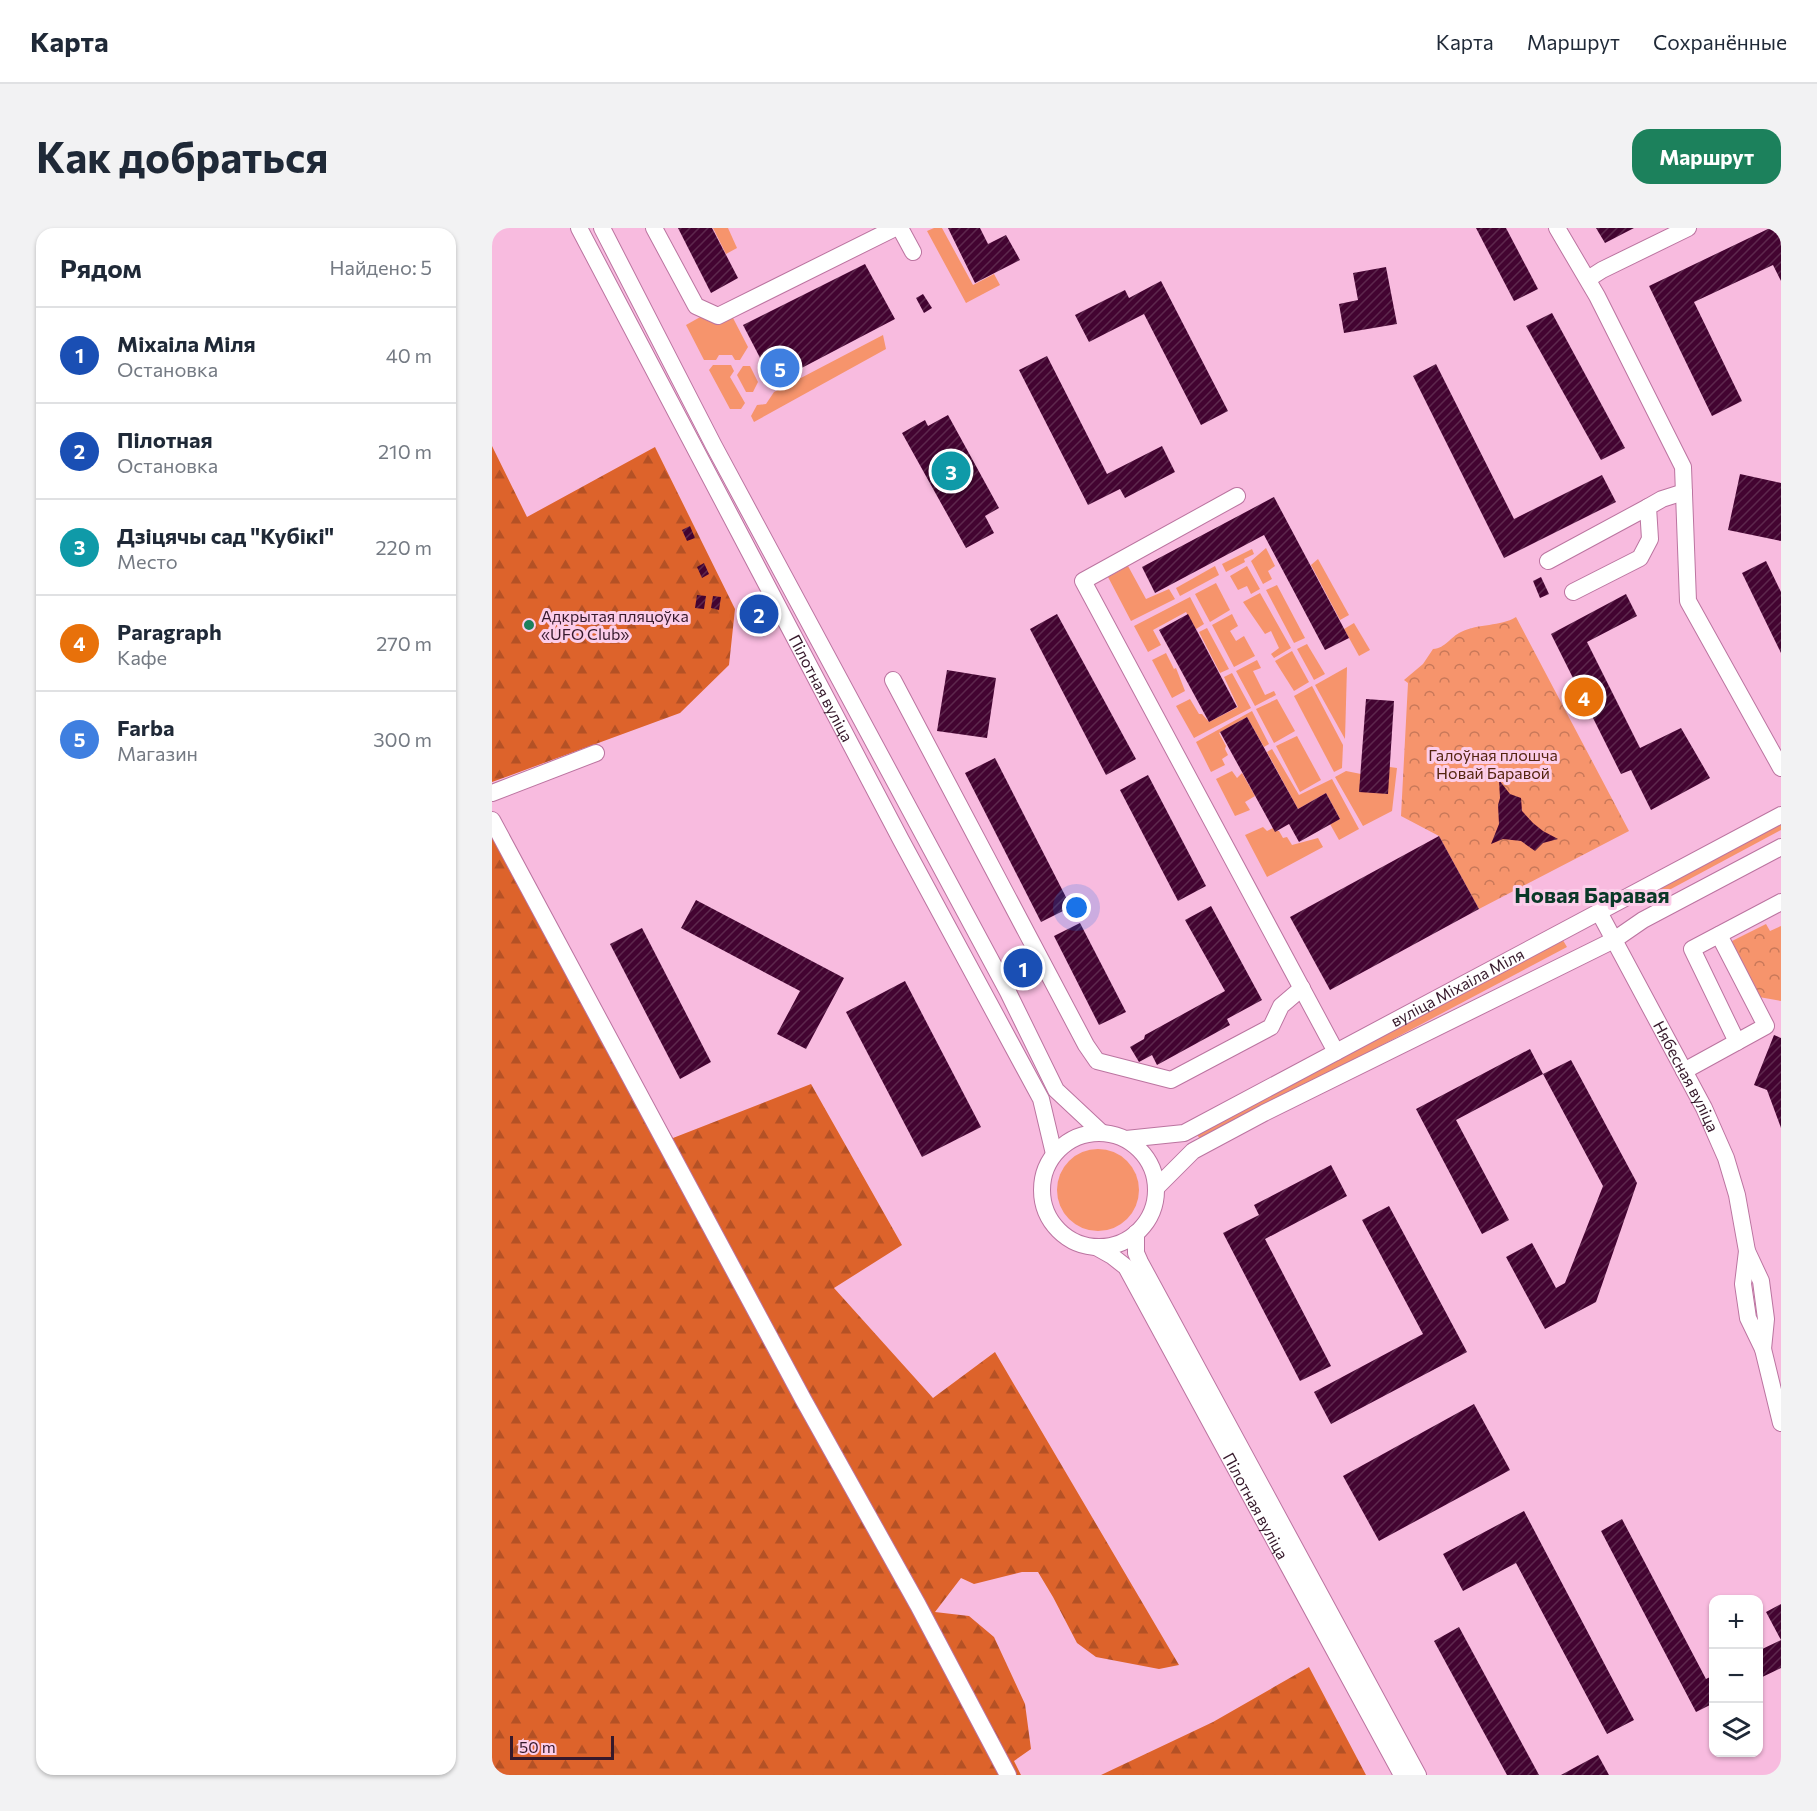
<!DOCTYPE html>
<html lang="ru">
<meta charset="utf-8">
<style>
:root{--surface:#fff;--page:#f2f2f3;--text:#1f2937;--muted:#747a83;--line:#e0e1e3;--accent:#1c815c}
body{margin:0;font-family:Commissioner,sans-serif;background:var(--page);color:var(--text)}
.controls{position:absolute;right:18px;bottom:18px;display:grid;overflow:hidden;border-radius:12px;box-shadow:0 2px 4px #0004}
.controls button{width:54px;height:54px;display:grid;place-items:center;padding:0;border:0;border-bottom:2px solid var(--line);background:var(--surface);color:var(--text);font:30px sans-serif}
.scale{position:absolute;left:18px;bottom:15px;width:104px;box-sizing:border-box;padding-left:6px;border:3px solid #36192b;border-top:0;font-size:16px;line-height:21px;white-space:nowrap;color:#36192b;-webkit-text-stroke:4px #fccde9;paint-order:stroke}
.you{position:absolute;left:585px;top:680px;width:21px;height:21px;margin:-15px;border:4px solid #fff;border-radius:50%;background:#1a73e8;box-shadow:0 0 0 9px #1a73e833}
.badge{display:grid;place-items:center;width:39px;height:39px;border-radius:50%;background:var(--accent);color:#fff;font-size:20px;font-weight:700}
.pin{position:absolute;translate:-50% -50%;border:3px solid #fff;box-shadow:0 2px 6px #0006}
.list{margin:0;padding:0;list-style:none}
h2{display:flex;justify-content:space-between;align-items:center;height:78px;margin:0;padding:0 24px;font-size:26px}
h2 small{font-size:20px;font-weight:400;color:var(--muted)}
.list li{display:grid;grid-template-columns:39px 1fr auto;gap:18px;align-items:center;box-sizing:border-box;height:96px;padding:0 24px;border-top:2px solid var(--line)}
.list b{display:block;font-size:22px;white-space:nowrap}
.list p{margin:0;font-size:20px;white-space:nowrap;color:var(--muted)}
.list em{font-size:20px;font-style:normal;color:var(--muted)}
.icon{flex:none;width:33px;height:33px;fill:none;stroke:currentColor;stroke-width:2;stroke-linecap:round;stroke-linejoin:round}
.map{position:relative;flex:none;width:1289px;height:1547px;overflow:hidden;border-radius:18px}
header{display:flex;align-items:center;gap:36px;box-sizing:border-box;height:84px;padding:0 30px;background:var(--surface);border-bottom:2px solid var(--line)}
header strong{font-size:28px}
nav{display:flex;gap:33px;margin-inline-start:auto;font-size:21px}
.intro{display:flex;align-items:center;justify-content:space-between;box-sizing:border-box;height:144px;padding:0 36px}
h1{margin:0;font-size:42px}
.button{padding:15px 27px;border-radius:18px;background:var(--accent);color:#fff;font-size:21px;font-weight:700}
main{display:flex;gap:36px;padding:0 36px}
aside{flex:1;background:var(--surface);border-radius:18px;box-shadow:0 2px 4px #0004}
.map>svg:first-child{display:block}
.grass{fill:#f6946c}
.forest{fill:url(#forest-firs)}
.park{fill:url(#park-crowns)}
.building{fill:url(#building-hatch)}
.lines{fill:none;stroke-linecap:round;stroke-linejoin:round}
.minor-casing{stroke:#bb74a0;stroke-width:18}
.minor{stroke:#fff;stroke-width:16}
.poi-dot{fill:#1c815c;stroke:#fccde9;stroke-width:2}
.labels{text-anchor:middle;stroke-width:6;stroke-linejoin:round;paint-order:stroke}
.poi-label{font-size:16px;fill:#36192b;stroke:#fccde9;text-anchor:start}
.street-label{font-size:16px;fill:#36192b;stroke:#fccde9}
.park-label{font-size:16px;fill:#54240f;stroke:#fccde9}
.district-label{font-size:22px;font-weight:bold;fill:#093927;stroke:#fccde9}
</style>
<header>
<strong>Карта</strong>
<nav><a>Карта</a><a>Маршрут</a><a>Сохранённые</a></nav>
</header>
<div class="intro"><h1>Как добраться</h1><a class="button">Маршрут</a></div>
<main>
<aside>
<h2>Рядом<small>Найдено: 5</small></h2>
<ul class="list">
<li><span class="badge" style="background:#1a4fb4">1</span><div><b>Міхаіла Міля</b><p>Остановка</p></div><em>40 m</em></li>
<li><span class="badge" style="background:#1a4fb4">2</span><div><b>Пілотная</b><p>Остановка</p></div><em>210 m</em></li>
<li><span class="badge" style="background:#0f9aa8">3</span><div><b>Дзіцячы сад &quot;Кубікі&quot;</b><p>Место</p></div><em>220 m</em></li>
<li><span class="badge" style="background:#e8710a">4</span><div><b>Paragraph</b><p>Кафе</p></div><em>270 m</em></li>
<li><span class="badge" style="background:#3f7fe0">5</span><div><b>Farba</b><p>Магазин</p></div><em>300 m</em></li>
</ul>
</aside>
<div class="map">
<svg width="1289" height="1547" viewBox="0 0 1289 1547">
<defs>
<pattern id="forest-firs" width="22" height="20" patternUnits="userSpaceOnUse" patternTransform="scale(1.5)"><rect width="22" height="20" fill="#dd632b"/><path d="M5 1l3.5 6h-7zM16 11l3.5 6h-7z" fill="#b45125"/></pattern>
<pattern id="park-crowns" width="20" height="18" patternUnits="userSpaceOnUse" patternTransform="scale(1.5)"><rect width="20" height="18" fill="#f6946c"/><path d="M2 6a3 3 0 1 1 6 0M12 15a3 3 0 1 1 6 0" fill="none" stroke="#c87859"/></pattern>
<pattern id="building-hatch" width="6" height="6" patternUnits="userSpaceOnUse" patternTransform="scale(1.5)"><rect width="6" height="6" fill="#430431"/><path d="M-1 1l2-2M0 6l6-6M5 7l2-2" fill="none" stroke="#5d284d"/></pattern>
</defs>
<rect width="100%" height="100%" fill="#f8bbdf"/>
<g class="grass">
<path d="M 221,0 L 236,0 L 245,20 L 234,26 Z"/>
<path d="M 442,0 L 450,0 L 481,57 L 502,46 L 508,57 L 474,75 L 435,3 Z"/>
<path d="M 210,88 L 241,90 L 256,119 L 248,132 L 243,132 L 240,127 L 227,127 L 224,132 L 212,132 L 194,97 Z"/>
<path d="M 391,107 L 394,121 L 262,194 L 259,188 L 265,177 L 274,176 L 282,164 Z"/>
<path d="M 221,137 L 239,137 L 242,143 L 238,149 L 253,175 L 249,181 L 238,181 L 217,142 Z"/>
<path d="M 251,138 L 258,138 L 266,154 L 261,164 L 254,164 L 245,147 Z"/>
<path d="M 774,320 L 783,338 L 776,343 L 780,351 L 771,356 L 759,333 Z"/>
<path d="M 760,321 L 762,326 L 752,331 L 753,334 L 734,344 L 730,336 Z"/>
<path d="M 826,331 L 857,387 L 848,392 L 819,337 Z"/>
<path d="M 636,338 L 654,371 L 677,361 L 683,371 L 639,393 L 616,349 Z"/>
<path d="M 723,338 L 727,347 L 688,368 L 684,360 Z"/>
<path d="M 755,338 L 768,361 L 759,366 L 755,358 L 746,362 L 738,348 Z"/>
<path d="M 724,355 L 738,382 L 718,394 L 703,366 Z"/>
<path d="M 785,357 L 813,410 L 802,415 L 774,362 Z"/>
<path d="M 768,365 L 799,420 L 782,430 L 779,426 L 787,420 L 779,403 L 773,406 L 751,374 Z"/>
<path d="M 698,369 L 712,396 L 704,401 L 694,384 L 661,402 L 669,417 L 656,424 L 642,398 Z"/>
<path d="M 740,386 L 746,398 L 738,403 L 744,413 L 752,408 L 763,428 L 742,439 L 720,397 Z"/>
<path d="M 862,395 L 878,422 L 867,428 L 852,401 Z"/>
<path d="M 715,400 L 737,441 L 728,445 L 707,404 Z"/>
<path d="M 815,416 L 833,446 L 822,452 L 805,421 Z"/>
<path d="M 800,423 L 817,454 L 802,463 L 783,433 Z"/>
<path d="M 674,425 L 682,441 L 684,440 L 693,463 L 680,470 L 660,432 Z"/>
<path d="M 765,432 L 769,440 L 761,443 L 773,467 L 782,463 L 784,467 L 763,478 L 744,443 Z"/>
<path d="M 855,439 L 853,511 L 823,457 Z"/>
<path d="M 740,445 L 759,480 L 702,510 L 684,478 L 698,471 L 707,486 L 710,486 L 717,494 L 746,479 L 732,449 Z"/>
<path d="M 820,458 L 851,517 L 850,540 L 842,544 L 802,468 Z"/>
<path d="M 785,471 L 803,503 L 782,515 L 764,481 Z"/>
<path d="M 760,483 L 777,516 L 772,519 L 755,489 L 727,505 L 734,518 L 733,521 L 736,527 L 730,531 L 733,537 L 719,544 L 704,514 Z"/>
<path d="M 805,508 L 829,552 L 808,564 L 784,518 Z"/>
<path d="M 780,521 L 807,567 L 840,551 L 867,601 L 847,612 L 838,596 L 848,591 L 834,565 L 806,581 L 775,524 Z"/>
<path d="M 898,539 L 905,540 L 900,583 L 871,598 L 843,549 L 854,543 L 869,546 Z"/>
<path d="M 740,543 L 745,550 L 750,545 L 763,568 L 753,574 L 758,582 L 743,588 L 724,551 Z"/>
<path d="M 1289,594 L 1289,602 L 1151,676 L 1147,670 Z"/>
<path d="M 771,599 L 775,603 L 781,600 L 783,603 L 787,603 L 791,610 L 795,609 L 800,617 L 826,610 L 831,619 L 775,649 L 753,607 Z"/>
<path d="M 1069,709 L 1075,719 L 709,913 L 703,903 Z"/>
<circle cx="606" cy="962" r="41"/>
</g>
<g class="forest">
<path d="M 0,218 L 35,289 L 163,219 L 243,381 L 237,437 L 188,485 L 0,554 Z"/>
<path d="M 0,605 L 181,910 L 319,856 L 410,1017 L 342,1060 L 441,1170 L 503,1124 L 687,1437 L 667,1441 L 604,1429 L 585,1415 L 561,1369 L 546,1344 L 530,1344 L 482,1356 L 469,1350 L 443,1384 L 477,1388 L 502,1409 L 533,1476 L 539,1521 L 522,1533 L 529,1547 L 0,1547 Z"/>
<path d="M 817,1439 L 874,1547 L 609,1547 L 721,1494 Z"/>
</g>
<g class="park">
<path d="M 1024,389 L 1137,603 L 987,681 L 947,608 L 909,588 L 916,455 L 912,452 L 931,436 L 941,421 C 954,420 958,409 969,404 C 987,395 1008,399 1024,389 Z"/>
<path d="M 1274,696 L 1278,703 L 1289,698 L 1289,773 L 1267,769 L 1238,714 Z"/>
</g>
<g class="building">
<path d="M 186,0 L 220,0 L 246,50 L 219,65 Z"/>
<path d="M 456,0 L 488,0 L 496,16 L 514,7 L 528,32 L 483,55 Z"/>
<path d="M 984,0 L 1014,0 L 1046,61 L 1022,73 Z"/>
<path d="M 1104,0 L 1142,0 L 1113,15 Z"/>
<path d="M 1278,0 L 1289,0 L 1289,53 L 1281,37 L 1202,74 L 1250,173 L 1220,188 L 1157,58 Z"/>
<path d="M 373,36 L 403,91 L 281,155 L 251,97 Z"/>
<path d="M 894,39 L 905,96 L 852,105 L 847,76 L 866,72 L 861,45 Z"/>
<path d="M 669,53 L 736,183 L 709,197 L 652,86 L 597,114 L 583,87 L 633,62 L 637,70 Z"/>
<path d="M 431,66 L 440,80 L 432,85 L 424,70 Z"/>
<path d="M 1060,85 L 1133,220 L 1109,232 L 1034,98 Z"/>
<path d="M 555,128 L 615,246 L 670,218 L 683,244 L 633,270 L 628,261 L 596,277 L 527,142 Z"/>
<path d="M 944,136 L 1022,291 L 1110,247 L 1124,274 L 1012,330 L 921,148 Z"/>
<path d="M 456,187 L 507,280 L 493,288 L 502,305 L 474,320 L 410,205 L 433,192 L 436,198 Z"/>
<path d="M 1248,246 L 1289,255 L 1289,313 L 1236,302 Z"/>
<path d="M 782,269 L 857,410 L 833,422 L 772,307 L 663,365 L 650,339 Z"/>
<path d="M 198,298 L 203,310 L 195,313 L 190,302 Z"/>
<path d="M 1274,333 L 1289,364 L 1289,425 L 1250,345 Z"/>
<path d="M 212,335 L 217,346 L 210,350 L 205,339 Z"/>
<path d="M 1049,349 L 1057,366 L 1048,370 L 1041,353 Z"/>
<path d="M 1134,366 L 1145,388 L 1095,414 L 1148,520 L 1189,500 L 1218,550 L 1159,582 L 1139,542 L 1129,546 L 1059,406 Z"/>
<path d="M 205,367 L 214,368 L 212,381 L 203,380 Z"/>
<path d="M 221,368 L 229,369 L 227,382 L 219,380 Z"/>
<path d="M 565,386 L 644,531 L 614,547 L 538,401 Z"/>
<path d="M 696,386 L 745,479 L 717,494 L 667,402 Z"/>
<path d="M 455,442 L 504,450 L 495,510 L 445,503 Z"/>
<path d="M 874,471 L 902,473 L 896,566 L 867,564 Z"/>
<path d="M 755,489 L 806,581 L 834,565 L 848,591 L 807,614 L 797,596 L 783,604 L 728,504 Z"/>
<path d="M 503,530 L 579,679 L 549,694 L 473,545 Z"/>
<path d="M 656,547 L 714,658 L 686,673 L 628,562 Z"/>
<path d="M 1007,552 L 1018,566 L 1029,570 L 1030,583 L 1041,595 L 1051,603 L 1066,611 L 1051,615 L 1043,623 L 1029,613 L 1011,611 L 999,616 L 1007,596 L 1006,577 L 1008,570 Z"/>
<path d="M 947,608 L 987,681 L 838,762 L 798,689 Z"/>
<path d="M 204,672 L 352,750 L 314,821 L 285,806 L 308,763 L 189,700 Z"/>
<path d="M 719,678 L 770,772 L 735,791 L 738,797 L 665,837 L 660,827 L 647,834 L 638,819 L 652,811 L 653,807 L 733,763 L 693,692 Z"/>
<path d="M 588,695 L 634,784 L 607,797 L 562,708 Z"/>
<path d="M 150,700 L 219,834 L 188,851 L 118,716 Z"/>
<path d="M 413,753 L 489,899 L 430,929 L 354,784 Z"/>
<path d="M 1282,807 L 1289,810 L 1289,900 L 1275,862 L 1262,857 Z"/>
<path d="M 1038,821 L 1051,846 L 964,892 L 1017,992 L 990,1006 L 924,881 Z"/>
<path d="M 1079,832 L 1145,955 L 1104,1074 L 1053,1101 L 1014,1029 L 1040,1015 L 1064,1060 L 1073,1055 L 1111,958 L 1051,846 Z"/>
<path d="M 839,937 L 855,968 L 773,1011 L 839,1138 L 808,1153 L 731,1005 L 767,987 L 762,977 Z"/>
<path d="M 897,978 L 975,1124 L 839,1196 L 822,1164 L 931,1106 L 870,992 Z"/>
<path d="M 982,1176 L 1018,1242 L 887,1313 L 851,1248 Z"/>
<path d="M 1032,1283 L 1142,1492 L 1115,1506 L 1024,1335 L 971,1363 L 951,1326 Z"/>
<path d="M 1130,1291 L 1214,1451 L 1222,1447 L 1222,1475 L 1204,1484 L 1109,1303 Z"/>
<path d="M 1289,1376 L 1289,1440 L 1266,1451 L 1266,1423 L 1289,1412 L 1274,1384 Z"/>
<path d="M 967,1399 L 1047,1547 L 1015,1547 L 942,1413 Z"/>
<path d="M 1106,1527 L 1117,1547 L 1069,1547 Z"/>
</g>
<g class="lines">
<defs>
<g id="minor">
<path id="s1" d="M 87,0 L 409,612 L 549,871 L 562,926"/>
<path d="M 110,0 L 222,218 L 516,764 L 564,862 L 610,905"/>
<path d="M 162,0 L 204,78 L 226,88 L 403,0"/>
<path d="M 408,0 L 421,24"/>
<path d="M 1065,0 L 1105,68 L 1191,239 L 1196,373 L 1289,540"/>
<path d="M 1096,51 L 1110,42 L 1196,0"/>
<path d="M 745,268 L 591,353 L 844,824"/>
<path d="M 1056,333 L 1156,279"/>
<path d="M 1081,364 L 1148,330 L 1158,311 L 1156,279 L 1170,271 L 1192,264"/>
<path d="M 401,452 L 594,817 L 605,833 L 679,852 L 779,799 L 789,778 L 810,760"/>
<path d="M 0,565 L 104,525"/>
<path d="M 0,592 L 311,1171 L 426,1377 L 516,1547"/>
<path id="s2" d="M 1107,684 L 1212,880 L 1234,930 L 1245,967 L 1255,1023 L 1269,1053 L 1274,1091 L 1271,1121"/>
<path d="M 1245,814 L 1200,721 L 1289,674"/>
<path d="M 1192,843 L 1274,798 L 1227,707"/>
<circle cx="607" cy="962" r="57"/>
<path id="s3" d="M 634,911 L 692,905 L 1289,587"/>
<path d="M 664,960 L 701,923 L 772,885 L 1122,712 L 1151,692 L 1289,619"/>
<path d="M 644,1005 L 644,1025 L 648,1034 L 926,1547"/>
<path id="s4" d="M 604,1019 L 620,1028 L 634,1039 L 910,1547"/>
<path d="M 1255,1023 L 1251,1056 L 1256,1090 L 1271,1121 L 1289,1195"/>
</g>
</defs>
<use href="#minor" class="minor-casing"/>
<use href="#minor" class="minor"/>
</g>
<circle class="poi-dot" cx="37" cy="397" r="6"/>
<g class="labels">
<g class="poi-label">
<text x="49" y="394">Адкрытая пляцоўка<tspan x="49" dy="18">«UFO Club»</tspan></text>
</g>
<g class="street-label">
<text dy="6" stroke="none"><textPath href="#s1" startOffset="520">Пілотная вуліца</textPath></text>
<text dy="6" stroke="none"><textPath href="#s3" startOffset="368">вуліца Міхаіла Міля</textPath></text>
<text dy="6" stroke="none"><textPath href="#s2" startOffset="186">Нябесная вуліца</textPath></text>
<text dy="6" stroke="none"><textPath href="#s4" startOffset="308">Пілотная вуліца</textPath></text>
</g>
<g class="park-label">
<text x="1001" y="533">Галоўная плошча<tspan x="1001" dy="18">Новай Баравой</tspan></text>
</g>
<g class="district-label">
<text x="1100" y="675">Новая Баравая</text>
</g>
</g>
</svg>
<div class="controls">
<button>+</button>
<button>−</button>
<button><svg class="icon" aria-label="layers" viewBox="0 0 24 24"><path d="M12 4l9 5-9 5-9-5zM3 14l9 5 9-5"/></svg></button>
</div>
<div class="scale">50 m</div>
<div class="you"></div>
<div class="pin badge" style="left:531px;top:740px;background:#1a4fb4">1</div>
<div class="pin badge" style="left:267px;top:386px;background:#1a4fb4">2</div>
<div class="pin badge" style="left:459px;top:243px;background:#0f9aa8">3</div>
<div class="pin badge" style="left:1092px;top:469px;background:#e8710a">4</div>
<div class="pin badge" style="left:288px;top:140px;background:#3f7fe0">5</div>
</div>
</main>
